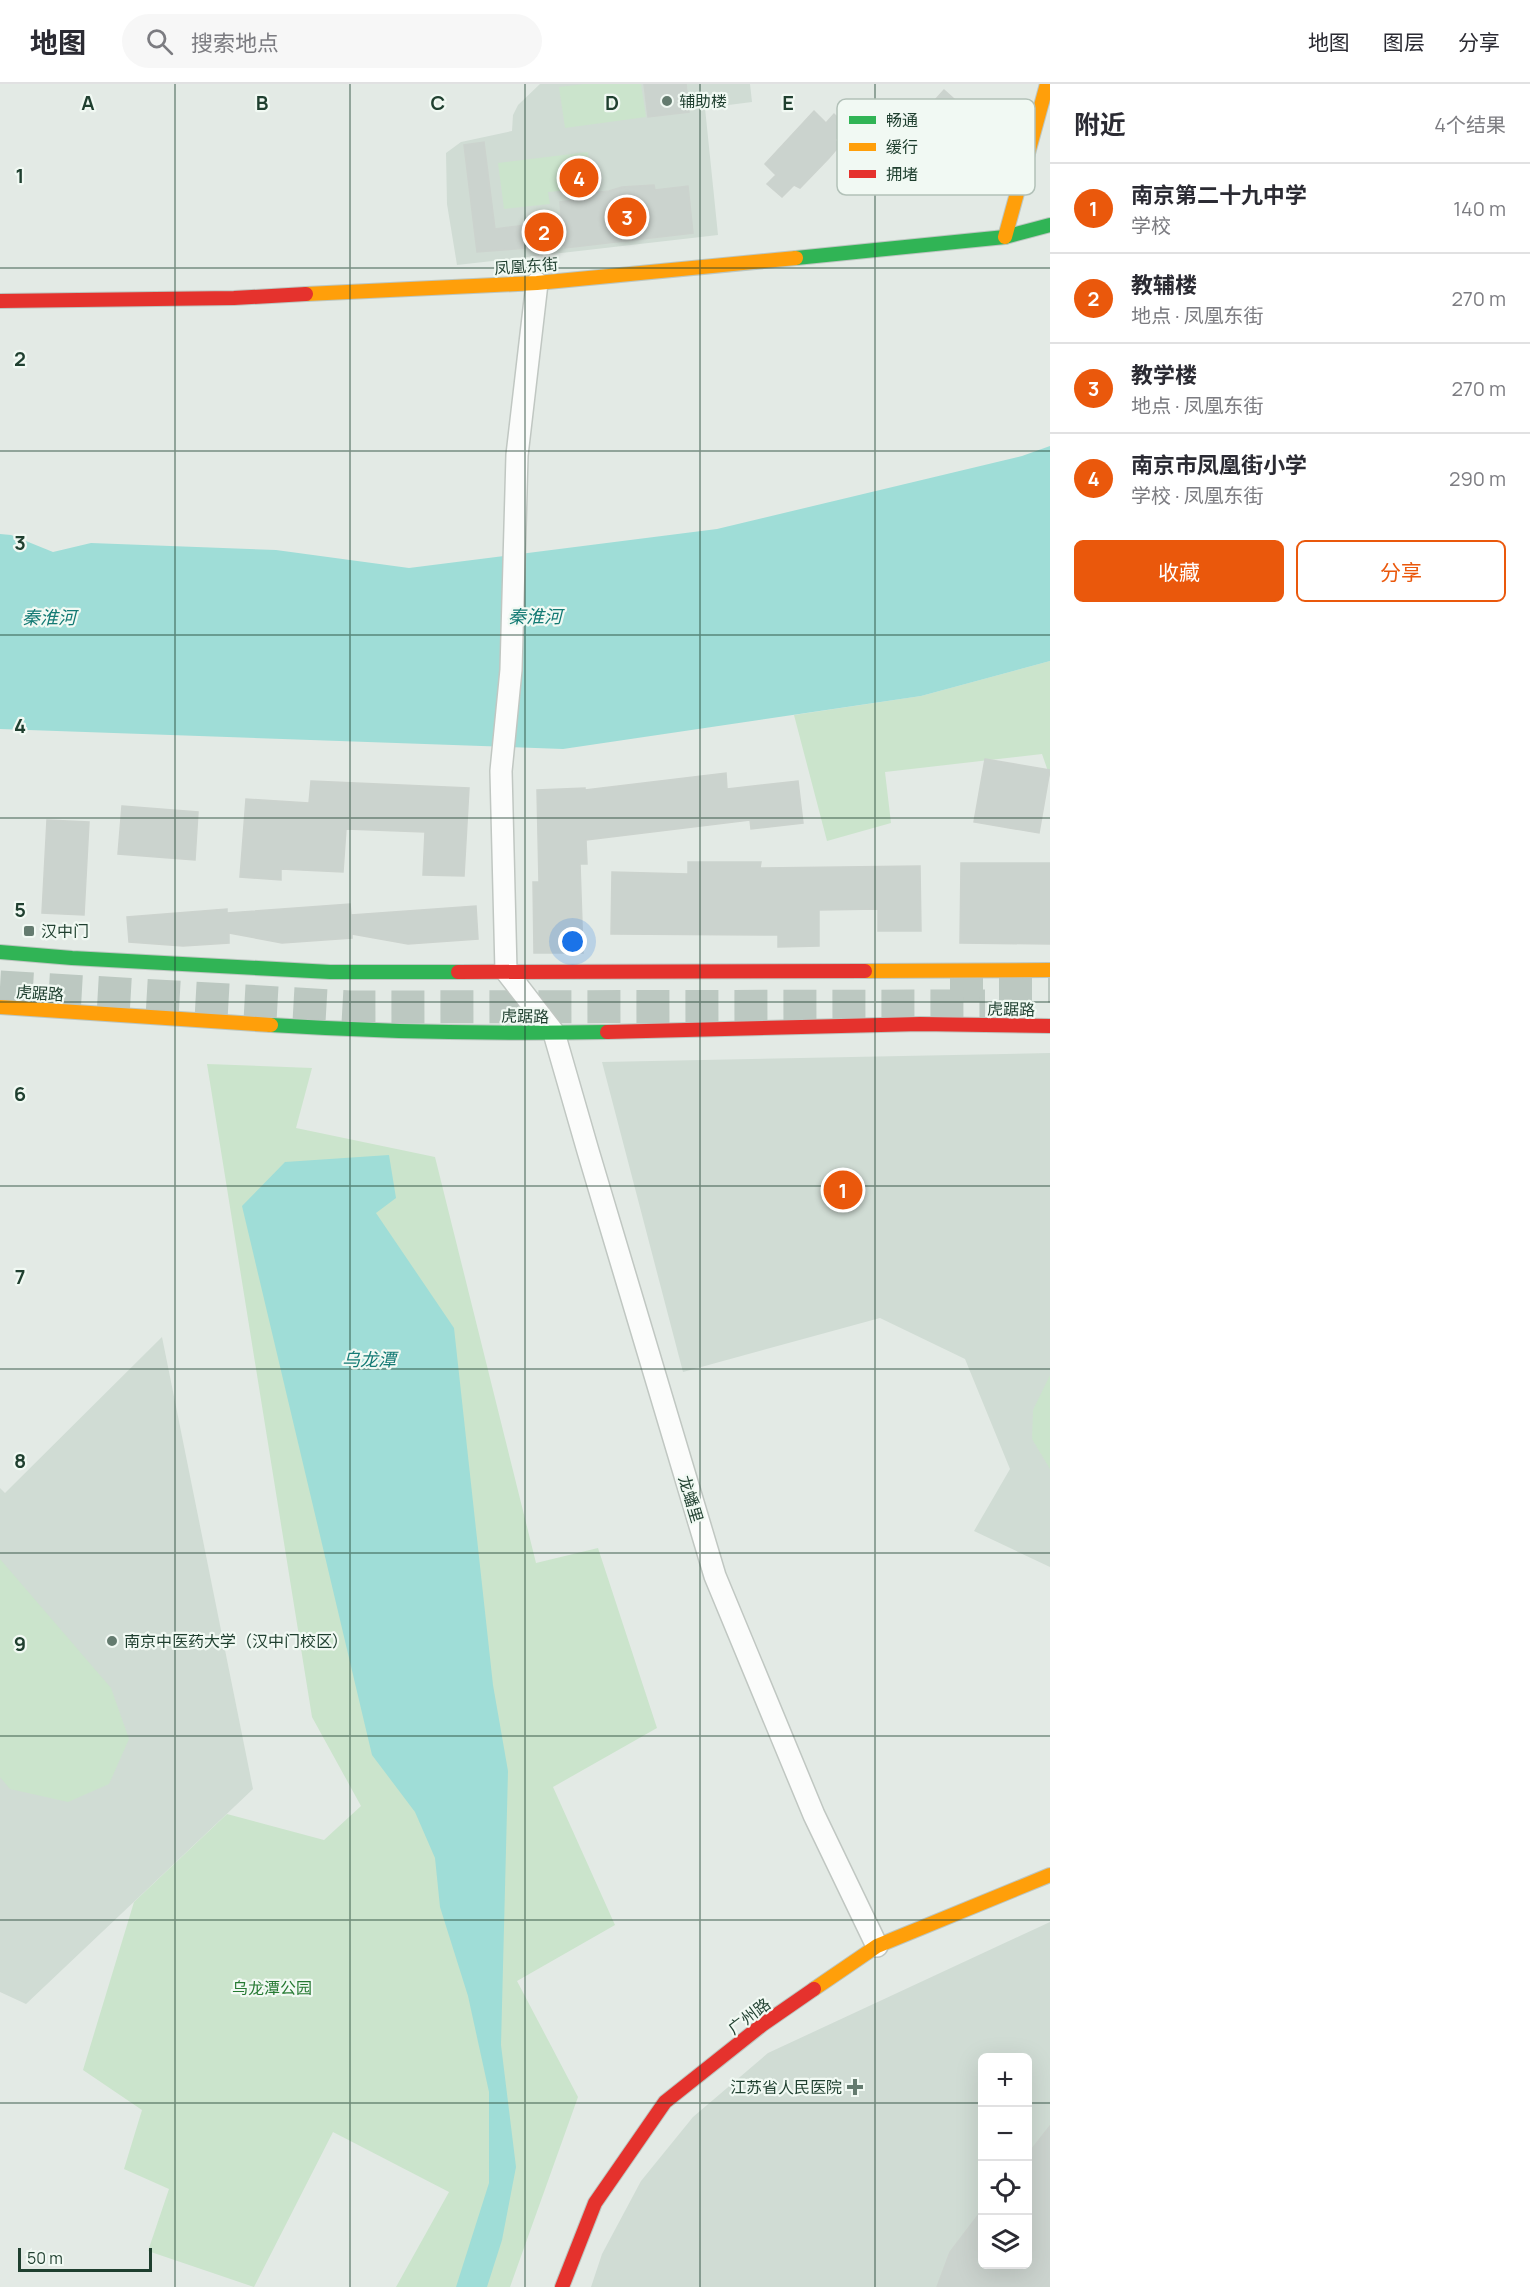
<!DOCTYPE html>
<html lang="zh">
<meta charset="utf-8">
<style>
:root{--surface:#fff;--page:#f7f7f7;--text:#2b2b33;--muted:#7c7c81;--line:#e1e1e2;--accent:#ea580c}
body{margin:0;font-family:Manrope,"Noto Sans SC",sans-serif;background:var(--page);color:var(--text)}
.controls{position:absolute;right:18px;bottom:18px;display:grid;overflow:hidden;border-radius:9px;box-shadow:0 6px 24px #0002}
.controls button{width:54px;height:54px;display:grid;place-items:center;padding:0;border:0;border-bottom:2px solid var(--line);background:var(--surface);color:var(--text);font:30px sans-serif}
.scale{position:absolute;left:18px;bottom:15px;width:134px;box-sizing:border-box;padding-left:6px;border:3px solid #1f3f2f;border-top:0;font-size:16px;line-height:21px;white-space:nowrap;color:#1f3f2f;-webkit-text-stroke:4px #f1f9f3;paint-order:stroke}
.you{position:absolute;left:573px;top:858px;width:21px;height:21px;margin:-15px;border:4px solid #fff;border-radius:50%;background:#1a73e8;box-shadow:0 0 0 9px #1a73e833}
.badge{display:grid;place-items:center;width:39px;height:39px;border-radius:50%;background:var(--accent);color:#fff;font-size:20px;font-weight:700}
.pin{position:absolute;translate:-50% -50%;border:3px solid #fff;box-shadow:0 2px 6px #0006}
.list{margin:0;padding:0;list-style:none}
h2{display:flex;justify-content:space-between;align-items:center;height:78px;margin:0;padding:0 24px;font-size:26px}
h2 small{font-size:20px;font-weight:400;color:var(--muted)}
.list li{display:grid;grid-template-columns:39px 1fr auto;gap:18px;align-items:center;box-sizing:border-box;height:90px;padding:0 24px;border-top:2px solid var(--line)}
.list b{display:block;font-size:22px;white-space:nowrap}
.list p{margin:0;font-size:20px;white-space:nowrap;color:var(--muted)}
.list em{font-size:20px;font-style:normal;color:var(--muted)}
.actions{display:flex;gap:12px;padding:18px 24px}
.actions a{flex:1;padding:14px 0;border:2px solid var(--accent);border-radius:9px;text-align:center;font-size:21px;color:var(--accent)}
.actions .main{background:var(--accent);color:#fff}
.icon{flex:none;width:33px;height:33px;fill:none;stroke:currentColor;stroke-width:2;stroke-linecap:round;stroke-linejoin:round}
.map{position:relative;flex:none;width:1050px;height:2203px;overflow:hidden}
header{display:flex;align-items:center;gap:36px;box-sizing:border-box;height:84px;padding:0 30px;background:var(--surface);border-bottom:2px solid var(--line)}
header strong{font-size:28px}
nav{display:flex;gap:33px;margin-inline-start:auto;font-size:21px}
.search{width:420px;height:54px;background:var(--page);display:flex;align-items:center;gap:15px;box-sizing:border-box;padding:0 21px;border-radius:33px;color:var(--muted);font-size:22px}
main{display:flex}
aside{flex:1;background:var(--surface)}
.map>svg:first-child{display:block}
.built{fill:#d0dcd4;fill-rule:evenodd}
.green{fill:#cbe4cc}
.water{fill:#9fddd7}
.building{fill:#cbd3ce;stroke:#ccd3ce;stroke-width:1.5}
.lines{fill:none;stroke-linecap:round;stroke-linejoin:round}
.highway-tunnel{stroke:#bcc8c1;stroke-width:33;stroke-dasharray:33 16;stroke-linecap:butt}
.street-casing{stroke:#c0c7c2;stroke-width:24}
.fast-casing{stroke:#bcc6c0;stroke-width:16}
.slow-casing{stroke:#bcc6c0;stroke-width:16}
.jam-casing{stroke:#bcc6c0;stroke-width:16}
.street{stroke:#fbfcfb;stroke-width:21}
.fast{stroke:#30b455;stroke-width:14}
.slow{stroke:#ff9f0a;stroke-width:14}
.jam{stroke:#e5322d;stroke-width:14}
.grid{fill:none;stroke:#1f3f2f;stroke-width:1.5;stroke-opacity:0.55}
.poi-dot{fill:#647b6f;stroke:#f1f9f3;stroke-width:2}
.labels{text-anchor:middle;stroke-width:4.5;stroke-linejoin:round;paint-order:stroke}
.poi-label{font-size:16px;fill:#1f3f2f;stroke:#f1f9f3;text-anchor:start}
.street-label{font-size:16px;fill:#1f3f2f;stroke:#f1f9f3}
.park-label{font-size:16px;fill:#257932;stroke:#f1f9f3}
.water-label{font-size:18px;font-style:italic;fill:#137a74;stroke:#f1f9f3}
.key{fill:#f1f9f3;stroke:#b2c1b8;stroke-width:1.5}
.key-label{font-size:16px;fill:#1f3f2f}
.grid-label{font-size:20px;text-anchor:middle;font-weight:bold;fill:#1f3f2f;stroke:#f1f9f3;stroke-width:4.5;stroke-linejoin:round;paint-order:stroke}
</style>
<header>
<strong>地图</strong>
<div class="search"><svg class="icon" aria-label="search" viewBox="0 0 24 24"><circle cx="10" cy="10" r="6"/><path d="M15 15l6 6"/></svg>搜索地点</div>
<nav><a>地图</a><a>图层</a><a>分享</a></nav>
</header>
<main>
<div class="map">
<svg width="1050" height="2203" viewBox="0 0 1050 2203">
<rect width="100%" height="100%" fill="#e3eae5"/>
<g class="built">
<path d="M 540,0 L 750,0 L 752,18 L 705,24 L 718,151 L 457,181 L 447,120 L 446,69 L 461,58 L 512,47 L 513,31 L 518,21 Z"/>
<path d="M 1050,969 L 1050,1483 L 974,1447 L 1010,1385 L 965,1275 L 880,1234 L 683,1288 L 602,978 Z"/>
<path d="M 162,1253 L 253,1705 L 26,1920 L 0,1908 L 0,1404 L 5,1409 Z"/>
<path d="M 1050,1838 L 1050,2203 L 591,2203 L 602,2170 L 641,2097 L 693,2033 L 768,1969 ZM 982,1974 L 1028,1974 L 1028,2180 L 982,2180 Z"/>
</g>
<g class="green">
<path d="M 584,0 L 641,0 L 646,33 L 565,44 L 559,3 Z"/>
<path d="M 588,68 L 592,104 L 548,108 L 550,120 L 504,125 L 498,79 Z"/>
<path d="M 1050,577 L 1050,693 L 1042,670 L 885,688 L 891,739 L 827,757 L 794,631 L 921,612 Z"/>
<path d="M 207,980 L 312,984 L 296,1044 L 435,1073 L 536,1479 L 598,1464 L 657,1644 L 553,1703 L 615,1841 L 517,1897 L 578,2013 L 510,2203 L 396,2203 L 449,2108 L 333,2048 L 254,2203 L 148,2167 L 169,2105 L 124,2085 L 142,2026 L 83,1986 L 134,1818 L 227,1730 L 324,1756 L 361,1722 L 312,1633 Z"/>
<path d="M 1050,1291 L 1050,1385 L 1032,1355 L 1033,1326 Z"/>
<path d="M 0,1475 L 111,1604 L 129,1655 L 109,1700 L 68,1718 L 10,1705 L 0,1693 Z"/>
</g>
<g class="water">
<path d="M 1050,362 L 1050,577 L 921,612 L 563,665 L 0,645 L 0,450 L 11,451 L 53,468 L 91,459 L 276,466 L 409,484 L 717,445 L 1022,372 Z"/>
<path d="M 389,1071 L 396,1114 L 376,1129 L 454,1244 L 493,1601 L 508,1687 L 501,1961 L 516,2083 L 502,2156 L 487,2203 L 456,2203 L 489,2099 L 489,2008 L 468,1912 L 440,1823 L 435,1774 L 415,1728 L 372,1671 L 242,1122 L 285,1078 Z"/>
</g>
<g class="building">
<path d="M 644,0 L 686,0 L 689,28 L 648,33 Z"/>
<path d="M 944,6 L 973,32 L 967,39 L 972,42 L 951,65 L 948,62 L 927,85 L 922,79 L 914,88 L 890,66 Z"/>
<path d="M 814,27 L 826,39 L 834,30 L 847,43 L 835,56 L 840,61 L 829,74 L 800,104 L 794,101 L 782,113 L 767,100 L 776,91 L 765,80 Z"/>
<path d="M 484,58 L 495,145 L 526,141 L 525,135 L 561,131 L 560,118 L 592,114 L 592,109 L 609,107 L 622,103 L 654,101 L 655,106 L 688,102 L 693,149 L 565,164 L 565,161 L 477,168 L 464,61 Z"/>
<path d="M 985,675 L 1050,686 L 1039,749 L 974,738 Z"/>
<path d="M 726,689 L 727,705 L 798,697 L 803,739 L 751,745 L 750,736 L 586,756 L 587,780 L 580,780 L 583,869 L 534,869 L 533,798 L 539,798 L 537,706 L 585,704 L 585,706 Z"/>
<path d="M 311,697 L 469,704 L 464,792 L 423,791 L 425,748 L 346,745 L 343,788 L 281,785 L 281,796 L 240,793 L 246,715 L 309,719 Z"/>
<path d="M 122,722 L 198,728 L 195,776 L 118,770 Z"/>
<path d="M 47,736 L 89,738 L 84,831 L 42,829 Z"/>
<path d="M 688,778 L 761,778 L 760,784 L 920,782 L 921,847 L 878,847 L 878,825 L 819,826 L 819,862 L 778,863 L 778,851 L 611,850 L 612,788 L 688,790 Z"/>
<path d="M 961,779 L 1050,779 L 1050,860 L 960,859 Z"/>
<path d="M 350,820 L 351,831 L 476,822 L 478,855 L 408,860 L 352,850 L 352,854 L 282,859 L 229,849 L 229,859 L 183,862 L 129,858 L 127,833 L 227,825 L 227,829 Z"/>
<path d="M 1050,2042 L 1050,2203 L 937,2203 L 950,2168 L 982,2126 L 982,2181 L 1028,2181 L 1028,2070 Z"/>
</g>
<g class="lines">
<g class="highway-tunnel">
<path d="M 950,902 L 1050,902"/>
<path d="M 0,903 L 350,923 L 985,922"/>
</g>
<defs>
<path id="street" d="M 537,199 L 517,371 L 511,586 L 501,687 L 506,887 L 554,949 L 588,1067 L 715,1492 L 814,1731 L 877,1862"/>
<g id="fast">
<path d="M 796,174 L 1005,153 L 1050,141"/>
<path d="M 0,868 L 72,874 L 330,888 L 458,888"/>
<path d="M 271,941 C 382,948 495,950 607,948"/>
</g>
<g id="slow">
<path d="M 1005,153 L 1047,0"/>
<path d="M 306,210 L 537,199 L 796,174"/>
<path d="M 865,887 L 1050,886"/>
<path d="M 0,923 L 271,941"/>
<path d="M 814,1905 L 877,1862 L 1050,1791"/>
</g>
<g id="jam">
<path d="M 0,217 L 234,214 L 306,210"/>
<path d="M 458,888 L 865,887"/>
<path d="M 607,948 L 920,940 L 1050,942"/>
<path d="M 562,2203 L 595,2119 L 665,2018 L 762,1941 L 814,1905"/>
</g>
</defs>
<use href="#street" class="street-casing"/>
<use href="#fast" class="fast-casing"/>
<use href="#slow" class="slow-casing"/>
<use href="#jam" class="jam-casing"/>
<use href="#street" class="street"/>
<use href="#fast" class="fast"/>
<use href="#slow" class="slow"/>
<use href="#jam" class="jam"/>
</g>
<path class="grid" d="M 175,0 L 175,2203M 350,0 L 350,2203M 525,0 L 525,2203M 700,0 L 700,2203M 875,0 L 875,2203M 0,184 L 1050,184M 0,367 L 1050,367M 0,551 L 1050,551M 0,734 L 1050,734M 0,918 L 1050,918M 0,1102 L 1050,1102M 0,1285 L 1050,1285M 0,1469 L 1050,1469M 0,1652 L 1050,1652M 0,1836 L 1050,1836M 0,2019 L 982,2019M 1028,2019 L 1050,2019"/>
<g class="poi-dot">
<circle cx="667" cy="17" r="6"/>
<rect x="23" y="841" width="12" height="12" rx="3"/>
<circle cx="112" cy="1557" r="6"/>
<path d="M852 1994h6v6h6v6h-6v6h-6v-6h-6v-6h6z"/>
</g>
<g class="labels">
<g class="poi-label">
<text x="679" y="23">辅助楼</text>
<text x="41" y="853">汉中门</text>
<text x="124" y="1563">南京中医药大学（汉中门校区）</text>
<text x="842" y="2009" text-anchor="end">江苏省人民医院</text>
</g>
<g class="street-label">
<text transform="translate(526 182) rotate(-4)" y="6">凤凰东街</text>
<text transform="translate(40 909) rotate(4)" y="6">虎踞路</text>
<text transform="translate(1011 925) rotate(1)" y="6">虎踞路</text>
<text transform="translate(525 932) rotate(1)" y="6">虎踞路</text>
<text transform="translate(691 1415) rotate(73)" y="6">龙蟠里</text>
<text transform="translate(749 1932) rotate(-37)" y="6">广州路</text>
</g>
<g class="park-label">
<text x="272" y="1910">乌龙潭公园</text>
</g>
<g class="water-label">
<text x="535" y="539">秦淮河</text>
<text x="49" y="540">秦淮河</text>
<text x="369" y="1282">乌龙潭</text>
</g>
</g>
<rect x="837" y="15" width="198" height="96" rx="9" class="key"/>
<rect x="849" y="32" width="27" height="8" fill="#30b455"/>
<rect x="849" y="59" width="27" height="8" fill="#ff9f0a"/>
<rect x="849" y="86" width="27" height="8" fill="#e5322d"/>
<g class="key-label">
<text x="886" y="42">畅通</text>
<text x="886" y="69">缓行</text>
<text x="886" y="96">拥堵</text>
</g>
<g class="grid-label">
<text x="88" y="26">A</text>
<text x="262" y="26">B</text>
<text x="438" y="26">C</text>
<text x="612" y="26">D</text>
<text x="788" y="26">E</text>
<text x="20" y="99">1</text>
<text x="20" y="282">2</text>
<text x="20" y="466">3</text>
<text x="20" y="649">4</text>
<text x="20" y="833">5</text>
<text x="20" y="1017">6</text>
<text x="20" y="1200">7</text>
<text x="20" y="1384">8</text>
<text x="20" y="1567">9</text>
</g>
</svg>
<div class="controls">
<button>+</button>
<button>−</button>
<button><svg class="icon" aria-label="locate" viewBox="0 0 24 24"><circle cx="12" cy="12" r="6"/><path d="M12 2v4M12 18v4M2 12h4M18 12h4"/></svg></button>
<button><svg class="icon" aria-label="layers" viewBox="0 0 24 24"><path d="M12 4l9 5-9 5-9-5zM3 14l9 5 9-5"/></svg></button>
</div>
<div class="scale">50 m</div>
<div class="you"></div>
<div class="pin badge" style="left:843px;top:1106px">1</div>
<div class="pin badge" style="left:544px;top:148px">2</div>
<div class="pin badge" style="left:627px;top:133px">3</div>
<div class="pin badge" style="left:579px;top:94px">4</div>
</div>
<aside>
<h2>附近<small>4个结果</small></h2>
<ul class="list">
<li><span class="badge">1</span><div><b>南京第二十九中学</b><p>学校</p></div><em>140 m</em></li>
<li><span class="badge">2</span><div><b>教辅楼</b><p>地点 · 凤凰东街</p></div><em>270 m</em></li>
<li><span class="badge">3</span><div><b>教学楼</b><p>地点 · 凤凰东街</p></div><em>270 m</em></li>
<li><span class="badge">4</span><div><b>南京市凤凰街小学</b><p>学校 · 凤凰东街</p></div><em>290 m</em></li>
</ul>
<div class="actions"><a class="main">收藏</a><a>分享</a></div>
</aside>
</main>
